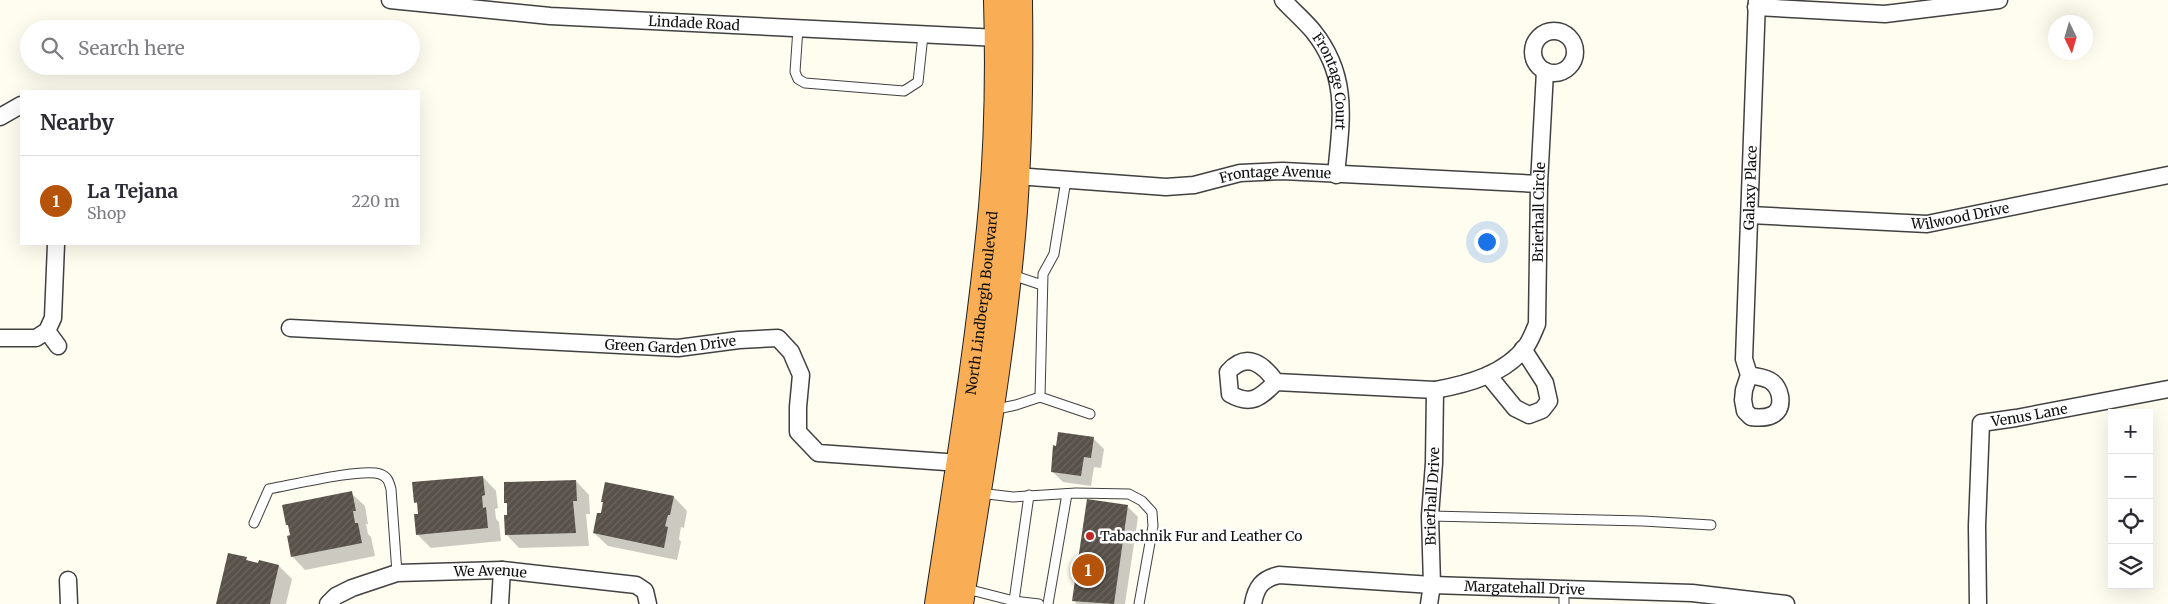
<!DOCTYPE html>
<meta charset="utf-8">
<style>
:root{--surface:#fff;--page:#f2f2f3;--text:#2b2b33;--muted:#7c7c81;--line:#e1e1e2;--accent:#b45309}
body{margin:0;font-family:Merriweather,serif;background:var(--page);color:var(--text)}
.controls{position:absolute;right:15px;bottom:15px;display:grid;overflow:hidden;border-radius:0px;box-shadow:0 5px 20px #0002}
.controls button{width:45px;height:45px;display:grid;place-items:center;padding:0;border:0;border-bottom:1px solid var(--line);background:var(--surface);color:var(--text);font:25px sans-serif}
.compass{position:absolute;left:2048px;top:15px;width:45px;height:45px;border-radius:50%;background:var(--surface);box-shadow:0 5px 20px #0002;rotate:175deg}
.you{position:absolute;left:1486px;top:241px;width:18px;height:18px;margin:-12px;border:4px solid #fff;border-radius:50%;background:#1a73e8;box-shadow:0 0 0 8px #1a73e833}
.badge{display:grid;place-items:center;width:32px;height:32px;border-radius:50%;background:var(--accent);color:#fff;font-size:16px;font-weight:700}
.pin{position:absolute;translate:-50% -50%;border:2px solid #fff;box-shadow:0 1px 5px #0006}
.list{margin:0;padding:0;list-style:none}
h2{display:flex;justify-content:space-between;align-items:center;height:65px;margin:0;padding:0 20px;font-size:21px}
h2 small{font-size:16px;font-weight:400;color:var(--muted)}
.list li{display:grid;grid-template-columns:32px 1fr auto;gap:15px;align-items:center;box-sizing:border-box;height:90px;padding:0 20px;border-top:1px solid var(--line)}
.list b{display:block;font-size:19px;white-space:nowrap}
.list p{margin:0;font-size:16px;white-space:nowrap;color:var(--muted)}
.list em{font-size:16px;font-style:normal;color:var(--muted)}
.icon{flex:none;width:28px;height:28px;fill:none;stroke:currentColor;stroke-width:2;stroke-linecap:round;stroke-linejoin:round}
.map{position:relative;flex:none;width:2168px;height:604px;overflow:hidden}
.search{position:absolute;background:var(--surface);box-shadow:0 5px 20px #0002;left:20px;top:20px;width:400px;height:55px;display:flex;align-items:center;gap:12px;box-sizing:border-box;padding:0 18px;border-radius:28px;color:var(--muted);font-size:19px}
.panel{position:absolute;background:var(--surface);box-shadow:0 5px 20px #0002;left:20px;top:90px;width:400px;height:155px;border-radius:0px}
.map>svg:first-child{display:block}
.shadow{fill:#0003}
.building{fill:url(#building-hatch)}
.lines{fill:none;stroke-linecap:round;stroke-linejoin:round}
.lane-casing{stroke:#414141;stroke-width:11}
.street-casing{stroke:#414141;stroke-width:19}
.highway-casing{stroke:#1f1f1f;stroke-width:30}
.lane{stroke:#fff;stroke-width:9}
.street{stroke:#fff;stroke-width:16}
.highway{stroke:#f9ad54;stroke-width:28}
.poi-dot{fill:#c42621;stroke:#fff;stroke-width:2}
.labels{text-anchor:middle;stroke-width:5;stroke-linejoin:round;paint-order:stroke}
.street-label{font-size:14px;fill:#0e0e0e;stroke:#fff}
.poi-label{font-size:14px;fill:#0e0e0e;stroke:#fff;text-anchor:start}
</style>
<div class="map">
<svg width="2168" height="604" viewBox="0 0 2168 604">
<defs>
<pattern id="building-hatch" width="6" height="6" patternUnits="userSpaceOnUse" patternTransform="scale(1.25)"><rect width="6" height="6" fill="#58514a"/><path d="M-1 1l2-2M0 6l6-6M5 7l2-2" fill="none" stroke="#6b6560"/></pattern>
</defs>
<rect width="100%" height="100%" fill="#fffdf0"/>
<g class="shadow">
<path d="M 1094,439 L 1104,449 L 1101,468 L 1094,467 L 1091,486 L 1063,482 L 1052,471 Z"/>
<path d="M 483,477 L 496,491 L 498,508 L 495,509 L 496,519 L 499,522 L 501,541 L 431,548 L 417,534 L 419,515 L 418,505 L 415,502 Z"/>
<path d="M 576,481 L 589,495 L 590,514 L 586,514 L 589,546 L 519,548 L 506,534 L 508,516 L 508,505 L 505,502 Z"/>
<path d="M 606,483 L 674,497 L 687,511 L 684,528 L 681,527 L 679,539 L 681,542 L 677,560 L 608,546 L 594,533 L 602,515 Z"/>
<path d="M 351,493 L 365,506 L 368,524 L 366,524 L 368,534 L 371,537 L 375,556 L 305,570 L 292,556 L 292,536 L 290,528 L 287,524 Z"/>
<path d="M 1128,507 L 1138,517 L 1125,604 L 1077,604 L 1073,600 Z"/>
<path d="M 246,559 L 250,562 L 279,566 L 292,579 L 286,604 L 217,604 Z"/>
</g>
<g class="building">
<path d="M 1058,432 L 1094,437 L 1091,458 L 1084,457 L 1081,476 L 1051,472 L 1053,445 L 1056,446 Z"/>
<path d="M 483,476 L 485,495 L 482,496 L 483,508 L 486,507 L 488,528 L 416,535 L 414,514 L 418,514 L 417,502 L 414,503 L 412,482 Z"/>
<path d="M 576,480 L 577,501 L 573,501 L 576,533 L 505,535 L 504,515 L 507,515 L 507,503 L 504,503 L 504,482 Z"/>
<path d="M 605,482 L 674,496 L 670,515 L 668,515 L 665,526 L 668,527 L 664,548 L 593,533 L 597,513 L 601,513 L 603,502 L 601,502 Z"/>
<path d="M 352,491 L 356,511 L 353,511 L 355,523 L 358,523 L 362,543 L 291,557 L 287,536 L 290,535 L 288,525 L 286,525 L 282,505 Z"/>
<path d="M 1087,499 L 1128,505 L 1114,604 L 1072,601 Z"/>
<path d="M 228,553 L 247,557 L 246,560 L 258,563 L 259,560 L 279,565 L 270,604 L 216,604 Z"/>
</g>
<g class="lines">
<defs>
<g id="lane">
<path d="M 798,28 L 795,72 L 798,79 L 805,83 L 904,91 L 918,82 L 923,35"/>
<path d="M 1066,180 L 1054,254 L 1043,274 L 1040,397 L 1090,414"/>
<path d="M 1009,274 L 1042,285"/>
<path d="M 992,410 L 1016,405 L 1040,397"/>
<path d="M 979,493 L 1013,497 L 1076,493 L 1129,494 L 1142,501 L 1152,512 L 1153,526 L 1139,604"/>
<path d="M 1430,516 L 1643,521 L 1711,525"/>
<path d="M 254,523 L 269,489 C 292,485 361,468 380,474 C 388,477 389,482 391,489 L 397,573"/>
<path d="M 963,588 L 1014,601 L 1039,604"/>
<path d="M 1564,588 L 1564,604"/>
<path d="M 1014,601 L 1029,495"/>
<path d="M 1048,604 L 1067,494"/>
</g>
<g id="street">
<path id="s1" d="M 390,0 L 550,16 L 999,38"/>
<path id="s2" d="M 1283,0 C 1293,11 1304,20 1313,31 C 1350,77 1341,121 1336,175"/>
<path d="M 1756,7 L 1885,14 L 1999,0"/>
<circle cx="1554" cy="52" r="21"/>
<path d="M 0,117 L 21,105"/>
<path id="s3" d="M 1015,176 L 1166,187 L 1194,185 L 1240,173 L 1283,171 L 1539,184"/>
<path id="s4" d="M 1750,215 L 1927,224 L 2168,175"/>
<path id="s5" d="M 290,328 L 678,348 L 739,340 L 778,338 L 791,352 L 801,375 L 798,407 L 798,432 L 818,453 L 960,463"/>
<path d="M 47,331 L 58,346"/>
<path d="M 0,338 L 36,338 L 47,331 L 53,318 L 56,244"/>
<path d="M 1488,375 L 1515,408 L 1529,415 L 1542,410 L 1549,401 L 1545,383 L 1523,349"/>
<path id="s6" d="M 1749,375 C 1757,377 1766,377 1772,382 C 1777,386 1779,391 1780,396 C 1783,416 1767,419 1751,417 L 1745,411 L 1743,400 L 1744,390 L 1749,375 L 1744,359 L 1757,0"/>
<path id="s7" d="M 1276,382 C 1263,364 1247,351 1228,372 L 1230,394 C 1251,406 1260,398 1276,382 L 1435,390 C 1468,384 1506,374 1527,345 C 1531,339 1534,331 1537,324 L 1539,184 L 1545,71"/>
<path d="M 68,580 L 69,604"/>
<path id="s8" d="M 328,604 L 336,596 L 352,588 L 397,573 L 502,570 L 636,585 L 645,591 L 648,604"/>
<path d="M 500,604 L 502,570"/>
<path id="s9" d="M 1253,604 C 1256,587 1262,579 1279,575 L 1432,585 L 1692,593 L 1786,604"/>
<path id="s10" d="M 1429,604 L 1432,585 L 1430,516 L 1434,463 L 1435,390"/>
<path id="s11" d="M 1978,604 L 1977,526 L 1981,423 L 2016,418 L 2168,389"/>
</g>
<g id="highway">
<path id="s12" d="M 939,604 C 959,472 981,340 993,207 C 999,139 1000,69 998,0"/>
<path d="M 959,604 C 979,474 1003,343 1013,211 C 1018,141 1019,71 1018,0"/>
</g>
</defs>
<use href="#lane" class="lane-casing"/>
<use href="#street" class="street-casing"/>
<use href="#highway" class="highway-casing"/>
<use href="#lane" class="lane"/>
<use href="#street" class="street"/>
<use href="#highway" class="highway"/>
</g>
<circle class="poi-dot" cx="1090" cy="536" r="5"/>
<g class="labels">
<g class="street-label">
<text dy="5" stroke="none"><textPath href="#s1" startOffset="305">Lindade Road</textPath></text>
<text dy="5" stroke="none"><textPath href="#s2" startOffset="98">Frontage Court</textPath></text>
<text dy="5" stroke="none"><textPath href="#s3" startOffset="262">Frontage Avenue</textPath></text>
<text dy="5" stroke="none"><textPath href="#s6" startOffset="318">Galaxy Place</textPath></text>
<text dy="5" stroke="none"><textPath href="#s7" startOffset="534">Brierhall Circle</textPath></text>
<text dy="5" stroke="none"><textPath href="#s4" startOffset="211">Wilwood Drive</textPath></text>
<text dy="5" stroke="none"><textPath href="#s12" startOffset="304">North Lindbergh Boulevard</textPath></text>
<text dy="5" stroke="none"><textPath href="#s5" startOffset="381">Green Garden Drive</textPath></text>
<text dy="5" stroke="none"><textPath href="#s11" startOffset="230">Venus Lane</textPath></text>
<text dy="5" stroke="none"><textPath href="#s10" startOffset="108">Brierhall Drive</textPath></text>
<text dy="5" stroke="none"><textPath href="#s8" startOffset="170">We Avenue</textPath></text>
<text dy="5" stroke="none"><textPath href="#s9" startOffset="288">Margatehall Drive</textPath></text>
</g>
<g class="poi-label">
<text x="1100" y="541">Tabachnik Fur and Leather Co</text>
</g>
</g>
</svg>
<div class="controls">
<button>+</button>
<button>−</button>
<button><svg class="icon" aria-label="locate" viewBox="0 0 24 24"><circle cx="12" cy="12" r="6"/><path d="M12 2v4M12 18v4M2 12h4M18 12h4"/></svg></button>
<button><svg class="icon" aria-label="layers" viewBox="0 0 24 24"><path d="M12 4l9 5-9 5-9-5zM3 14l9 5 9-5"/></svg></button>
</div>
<svg class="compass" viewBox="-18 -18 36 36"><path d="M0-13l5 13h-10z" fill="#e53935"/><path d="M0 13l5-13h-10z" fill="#7c7c81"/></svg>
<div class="you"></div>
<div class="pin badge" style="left:1088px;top:570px">1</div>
<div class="search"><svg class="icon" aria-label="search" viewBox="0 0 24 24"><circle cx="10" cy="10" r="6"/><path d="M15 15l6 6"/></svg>Search here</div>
<section class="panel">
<h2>Nearby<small></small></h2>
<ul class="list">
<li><span class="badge">1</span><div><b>La Tejana</b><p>Shop</p></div><em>220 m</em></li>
</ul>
</section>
</div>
